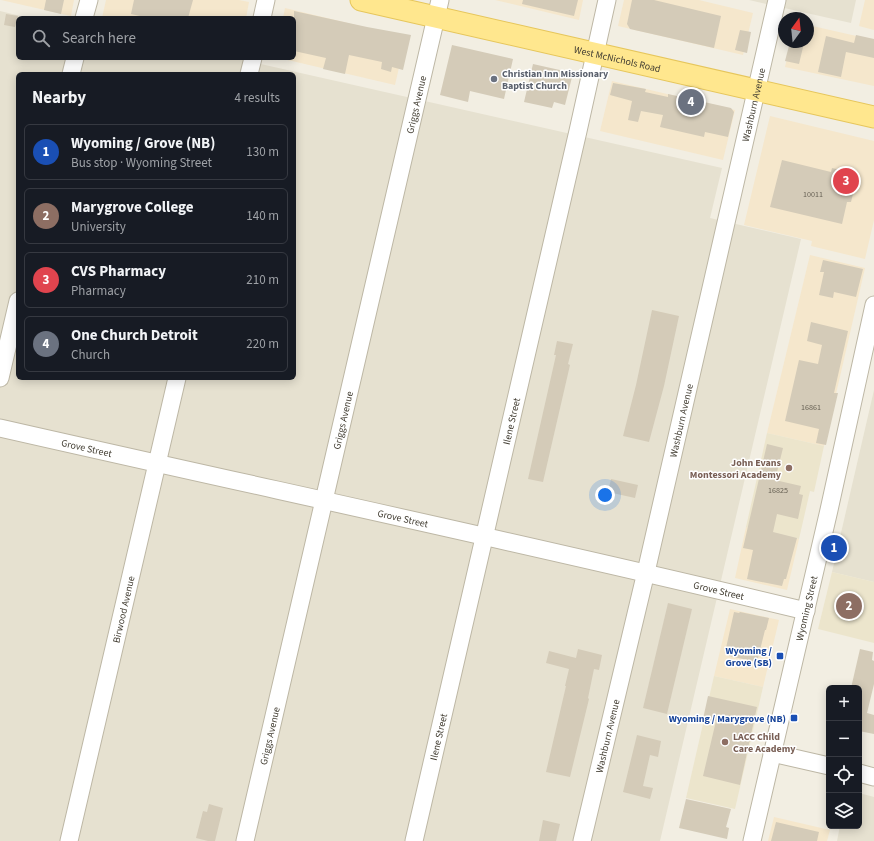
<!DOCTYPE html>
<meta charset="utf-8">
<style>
:root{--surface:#171b24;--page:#242831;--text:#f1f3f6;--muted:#9ea1a6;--line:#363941;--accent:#ff410c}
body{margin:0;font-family:"Source Sans 3",sans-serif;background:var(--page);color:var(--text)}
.controls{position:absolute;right:12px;bottom:12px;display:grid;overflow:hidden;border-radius:6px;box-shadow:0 2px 10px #0003}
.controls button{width:36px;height:36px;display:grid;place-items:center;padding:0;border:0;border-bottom:1px solid var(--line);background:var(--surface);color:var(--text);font:20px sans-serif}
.compass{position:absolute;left:778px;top:12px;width:36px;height:36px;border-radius:50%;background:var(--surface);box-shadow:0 2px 10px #0003;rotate:15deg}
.you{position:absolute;left:605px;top:495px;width:14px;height:14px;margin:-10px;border:3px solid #fff;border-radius:50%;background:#1a73e8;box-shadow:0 0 0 6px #1a73e833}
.badge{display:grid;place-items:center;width:26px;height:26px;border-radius:50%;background:var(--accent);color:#fff;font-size:13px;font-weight:700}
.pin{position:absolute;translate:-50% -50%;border:2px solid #fff;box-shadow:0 1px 4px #0006}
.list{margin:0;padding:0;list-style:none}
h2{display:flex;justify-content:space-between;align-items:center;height:52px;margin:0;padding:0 16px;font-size:17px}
h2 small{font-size:13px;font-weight:400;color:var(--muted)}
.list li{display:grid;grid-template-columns:26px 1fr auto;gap:12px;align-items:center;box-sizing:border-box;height:56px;margin:0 8px 8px;padding:0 8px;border:1px solid var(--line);border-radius:6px}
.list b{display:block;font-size:15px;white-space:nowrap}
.list p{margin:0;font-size:13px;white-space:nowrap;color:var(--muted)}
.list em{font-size:13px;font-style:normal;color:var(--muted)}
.icon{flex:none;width:22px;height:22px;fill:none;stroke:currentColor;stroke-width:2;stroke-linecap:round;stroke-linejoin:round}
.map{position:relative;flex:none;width:874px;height:841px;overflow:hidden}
.search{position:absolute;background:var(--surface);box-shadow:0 2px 10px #0003;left:16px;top:16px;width:280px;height:44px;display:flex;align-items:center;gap:10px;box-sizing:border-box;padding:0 14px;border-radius:6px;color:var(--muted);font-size:15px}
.panel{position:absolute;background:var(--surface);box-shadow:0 2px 10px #0003;left:16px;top:72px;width:280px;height:308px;border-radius:6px}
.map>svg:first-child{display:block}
.residential{fill:#e6e1d0;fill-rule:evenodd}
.commercial{fill:#f5e7cc}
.education{fill:#ece5cc}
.building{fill:#d4cbb8}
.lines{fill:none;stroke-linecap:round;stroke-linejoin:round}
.minor-casing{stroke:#bdb7a5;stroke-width:19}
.major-casing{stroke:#e6c65c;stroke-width:23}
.minor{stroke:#fff;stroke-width:17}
.major{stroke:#ffe78e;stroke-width:21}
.worship-dot{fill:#6b7280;stroke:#fff;stroke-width:1.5}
.education-dot{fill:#8d6e63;stroke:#fff;stroke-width:1.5}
.transit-dot{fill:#1a4fb4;stroke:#fff;stroke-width:1.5}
.labels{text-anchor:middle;stroke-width:3;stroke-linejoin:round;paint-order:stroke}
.number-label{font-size:8px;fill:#676154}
.street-label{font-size:10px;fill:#433e33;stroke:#fff}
.worship-label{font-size:10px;font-weight:bold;fill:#5b616d;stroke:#fff;text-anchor:start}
.education-label{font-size:10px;font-weight:bold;fill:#785e54;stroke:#fff;text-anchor:end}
.transit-label{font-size:10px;font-weight:bold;fill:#164399;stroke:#fff;text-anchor:end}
</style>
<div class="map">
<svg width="874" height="841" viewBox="0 0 874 841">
<rect width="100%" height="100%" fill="#f2eee2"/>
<g class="residential">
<path d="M 749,0 L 856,0 L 851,23 Z"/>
<path d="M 0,11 L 29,18 L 18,18 L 18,58 L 234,58 L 722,168 L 710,218 L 801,239 L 660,841 L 0,841 ZM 18,74 L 294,74 L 294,378 L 18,378 Z"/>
<path d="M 874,390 L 874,582 L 832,572 Z"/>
<path d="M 859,793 L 874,797 L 874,841 L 837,841 L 840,826 L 859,826 Z"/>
</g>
<g class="commercial">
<path d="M 1,0 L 74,0 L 71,16 Z"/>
<path d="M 106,0 L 239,0 L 249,2 L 246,18 L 102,18 Z"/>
<path d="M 495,0 L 583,0 L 579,20 Z"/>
<path d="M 624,0 L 699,0 L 753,13 L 743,55 L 618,26 Z"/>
<path d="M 865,0 L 874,0 L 874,30 L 859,26 Z"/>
<path d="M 285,8 L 406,37 L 395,85 L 279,58 L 294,58 L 294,18 L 283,18 Z"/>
<path d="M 808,25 L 874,40 L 874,86 L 785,67 L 791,42 L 808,42 Z"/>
<path d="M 612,81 L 735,110 L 723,160 L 600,131 Z"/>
<path d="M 770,116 L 874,141 L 874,220 L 865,259 L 811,246 L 812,241 L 744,225 Z"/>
<path d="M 810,255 L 865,268 L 824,446 L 767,433 Z"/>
<path d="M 746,527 L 799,539 L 787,590 L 735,578 Z"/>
<path d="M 730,609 L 779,620 L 763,687 L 714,676 Z"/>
<path d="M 774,817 L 830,830 L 827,841 L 768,841 Z"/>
</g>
<g class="education">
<path d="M 767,433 L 824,446 L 814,492 L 810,491 L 799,539 L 746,527 Z"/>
<path d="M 832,572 L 874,582 L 874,643 L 818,629 Z"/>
<path d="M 714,676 L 763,687 L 735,809 L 686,798 Z"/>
</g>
<g class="building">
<path d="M 46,0 L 64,0 L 61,14 L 44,10 Z"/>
<path d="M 134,0 L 193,0 L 188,18 L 149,18 L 131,14 Z"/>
<path d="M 523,0 L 578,0 L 574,16 L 522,4 Z"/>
<path d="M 632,0 L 654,0 L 721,16 L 714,48 L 630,29 L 627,24 Z"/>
<path d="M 294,11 L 367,27 L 411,35 L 403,70 L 392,67 L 391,72 L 381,69 L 382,62 L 349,55 L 345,74 L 323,69 L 326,58 L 294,51 Z"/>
<path d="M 6,14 L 18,16 L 15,27 L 4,25 Z"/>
<path d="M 740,30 L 751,32 L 747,53 L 735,50 Z"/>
<path d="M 856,35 L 874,39 L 874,58 L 846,52 L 841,77 L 818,72 L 826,36 L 854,43 Z"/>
<path d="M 790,42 L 804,43 L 799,64 L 785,61 Z"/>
<path d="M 452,45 L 513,59 L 504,99 L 470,91 L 468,102 L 440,95 Z"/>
<path d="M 533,64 L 573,73 L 565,105 L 554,102 L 552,108 L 524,102 Z"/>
<path d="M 613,83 L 646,89 L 645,92 L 668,97 L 668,94 L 731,108 L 734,112 L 728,137 L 705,132 L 704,137 L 660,127 L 663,115 L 641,111 L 638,122 L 628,120 L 632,101 L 610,95 Z"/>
<path d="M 782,160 L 831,172 L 832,168 L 858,174 L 851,202 L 847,202 L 842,224 L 770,207 Z"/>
<path d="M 823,260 L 863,269 L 856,297 L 834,292 L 833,298 L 819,295 L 824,272 L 820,272 Z"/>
<path d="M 652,310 L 679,316 L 664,386 L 649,442 L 623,436 L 636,385 Z"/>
<path d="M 811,322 L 848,331 L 834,393 L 838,393 L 826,445 L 816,443 L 819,429 L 785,421 L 799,360 L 818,364 L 822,345 L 807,341 Z"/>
<path d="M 557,341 L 573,344 L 568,364 L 570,365 L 543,482 L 528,479 L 556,355 L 554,355 Z"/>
<path d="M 767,444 L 783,448 L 775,480 L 801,486 L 799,494 L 803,495 L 798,519 L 777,514 L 773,532 L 797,538 L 786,579 L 784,579 L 782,586 L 747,579 L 753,550 L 743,548 Z"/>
<path d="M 611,479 L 638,485 L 635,498 L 608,492 Z"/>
<path d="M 668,603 L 692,609 L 667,714 L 643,708 Z"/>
<path d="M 734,612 L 739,613 L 740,612 L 769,618 L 766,630 L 765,630 L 757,662 L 729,656 L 731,649 L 726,648 Z"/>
<path d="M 578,649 L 602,655 L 599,670 L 594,669 L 588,698 L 589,699 L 570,777 L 546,772 L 566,686 L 565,686 L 569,669 L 546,663 L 549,651 L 576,658 Z"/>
<path d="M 860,649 L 873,652 L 872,660 L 874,661 L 874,684 L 867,713 L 874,715 L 874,734 L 859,731 L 859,688 L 851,688 Z"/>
<path d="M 708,696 L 757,707 L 740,785 L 703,776 L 716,721 L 703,719 Z"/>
<path d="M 637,735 L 661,741 L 658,757 L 650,755 L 643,786 L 653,788 L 650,799 L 623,792 Z"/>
<path d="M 686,799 L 731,809 L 726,827 L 729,828 L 727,839 L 679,828 Z"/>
<path d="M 209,804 L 223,808 L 215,841 L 208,841 L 196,838 L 203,811 L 207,812 Z"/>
<path d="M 543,820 L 560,824 L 556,841 L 539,841 Z"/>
<path d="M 776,822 L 819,832 L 817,841 L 771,841 Z"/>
</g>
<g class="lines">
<defs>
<g id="minor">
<path d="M 84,18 L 89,0"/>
<path d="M 262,18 L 266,0"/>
<path d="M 71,74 L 75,58"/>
<path d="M 249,74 L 253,58"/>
<path d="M 0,378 L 18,301"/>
<path id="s1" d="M 0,428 C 268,489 538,546 806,611"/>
<path d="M 772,753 L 829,766"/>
<path d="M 859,773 L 874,777"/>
<path id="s2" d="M 69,841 L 177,378"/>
<path id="s3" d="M 245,841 L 440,0"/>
<path id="s4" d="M 414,841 L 578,131 L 607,0"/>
<path id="s5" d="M 582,841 L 646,572 L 777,0"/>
<path id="s6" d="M 752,841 L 829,510 L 874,305"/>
</g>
<g id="major">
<path id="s7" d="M 361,0 L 874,117"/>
</g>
</defs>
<use href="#minor" class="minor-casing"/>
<use href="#major" class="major-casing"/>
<use href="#minor" class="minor"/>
<use href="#major" class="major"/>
</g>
<circle class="worship-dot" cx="494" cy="79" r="4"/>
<g class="education-dot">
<circle cx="789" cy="468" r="4"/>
<circle cx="725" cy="742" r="4"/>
</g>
<g class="transit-dot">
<rect x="776" y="652" width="8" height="8" rx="2"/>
<rect x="790" y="714" width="8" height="8" rx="2"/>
</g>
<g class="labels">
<g class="number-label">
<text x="813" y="197">10011</text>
<text x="811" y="410">16861</text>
<text x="778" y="493">16825</text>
</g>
<g class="street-label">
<text dy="4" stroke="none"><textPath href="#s7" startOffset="263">West McNichols Road</textPath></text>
<text dy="4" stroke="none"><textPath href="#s3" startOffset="756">Griggs Avenue</textPath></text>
<text dy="4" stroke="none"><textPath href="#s5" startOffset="756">Washburn Avenue</textPath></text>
<text dy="4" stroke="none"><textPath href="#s3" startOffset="432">Griggs Avenue</textPath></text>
<text dy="4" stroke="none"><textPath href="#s4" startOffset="431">Ilene Street</textPath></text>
<text dy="4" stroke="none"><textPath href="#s5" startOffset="432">Washburn Avenue</textPath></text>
<text dy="4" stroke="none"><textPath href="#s1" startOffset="89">Grove Street</textPath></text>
<text dy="4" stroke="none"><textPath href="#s1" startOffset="413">Grove Street</textPath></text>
<text dy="4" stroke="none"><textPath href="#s1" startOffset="737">Grove Street</textPath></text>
<text dy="4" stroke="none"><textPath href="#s6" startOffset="239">Wyoming Street</textPath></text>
<text dy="4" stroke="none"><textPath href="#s2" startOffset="238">Birwood Avenue</textPath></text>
<text dy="4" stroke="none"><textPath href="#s3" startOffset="108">Griggs Avenue</textPath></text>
<text dy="4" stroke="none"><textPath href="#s4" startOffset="107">Ilene Street</textPath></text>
<text dy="4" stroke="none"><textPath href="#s5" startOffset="108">Washburn Avenue</textPath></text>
</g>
<g class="worship-label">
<text x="502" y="77">Christian Inn Missionary<tspan x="502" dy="12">Baptist Church</tspan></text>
</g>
<g class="education-label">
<text x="781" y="466">John Evans<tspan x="781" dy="12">Montessori Academy</tspan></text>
<text x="733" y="740" text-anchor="start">LACC Child<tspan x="733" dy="12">Care Academy</tspan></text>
</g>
<g class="transit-label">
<text x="772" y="654">Wyoming /<tspan x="772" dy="12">Grove (SB)</tspan></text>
<text x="786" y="722">Wyoming / Marygrove (NB)</text>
</g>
</g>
</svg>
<div class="controls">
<button>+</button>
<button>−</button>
<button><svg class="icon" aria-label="locate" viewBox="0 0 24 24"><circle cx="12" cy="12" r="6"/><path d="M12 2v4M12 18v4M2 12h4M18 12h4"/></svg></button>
<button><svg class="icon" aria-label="layers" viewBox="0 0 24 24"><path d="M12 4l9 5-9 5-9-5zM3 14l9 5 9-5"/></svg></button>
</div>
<svg class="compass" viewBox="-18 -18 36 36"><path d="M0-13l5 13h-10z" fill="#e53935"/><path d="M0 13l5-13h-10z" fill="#9ea1a6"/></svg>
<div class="you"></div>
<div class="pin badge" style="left:834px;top:548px;background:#1a4fb4">1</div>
<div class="pin badge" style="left:849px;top:606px;background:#8d6e63">2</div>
<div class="pin badge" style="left:846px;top:181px;background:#e0444e">3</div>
<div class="pin badge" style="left:691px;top:102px;background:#6b7280">4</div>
<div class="search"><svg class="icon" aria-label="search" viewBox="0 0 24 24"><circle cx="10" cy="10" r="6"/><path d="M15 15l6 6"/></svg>Search here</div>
<section class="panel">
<h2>Nearby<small>4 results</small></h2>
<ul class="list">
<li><span class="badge" style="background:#1a4fb4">1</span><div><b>Wyoming / Grove (NB)</b><p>Bus stop · Wyoming Street</p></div><em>130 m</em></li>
<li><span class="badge" style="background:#8d6e63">2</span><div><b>Marygrove College</b><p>University</p></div><em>140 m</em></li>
<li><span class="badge" style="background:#e0444e">3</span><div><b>CVS Pharmacy</b><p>Pharmacy</p></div><em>210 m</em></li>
<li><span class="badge" style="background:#6b7280">4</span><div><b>One Church Detroit</b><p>Church</p></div><em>220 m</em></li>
</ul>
</section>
</div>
